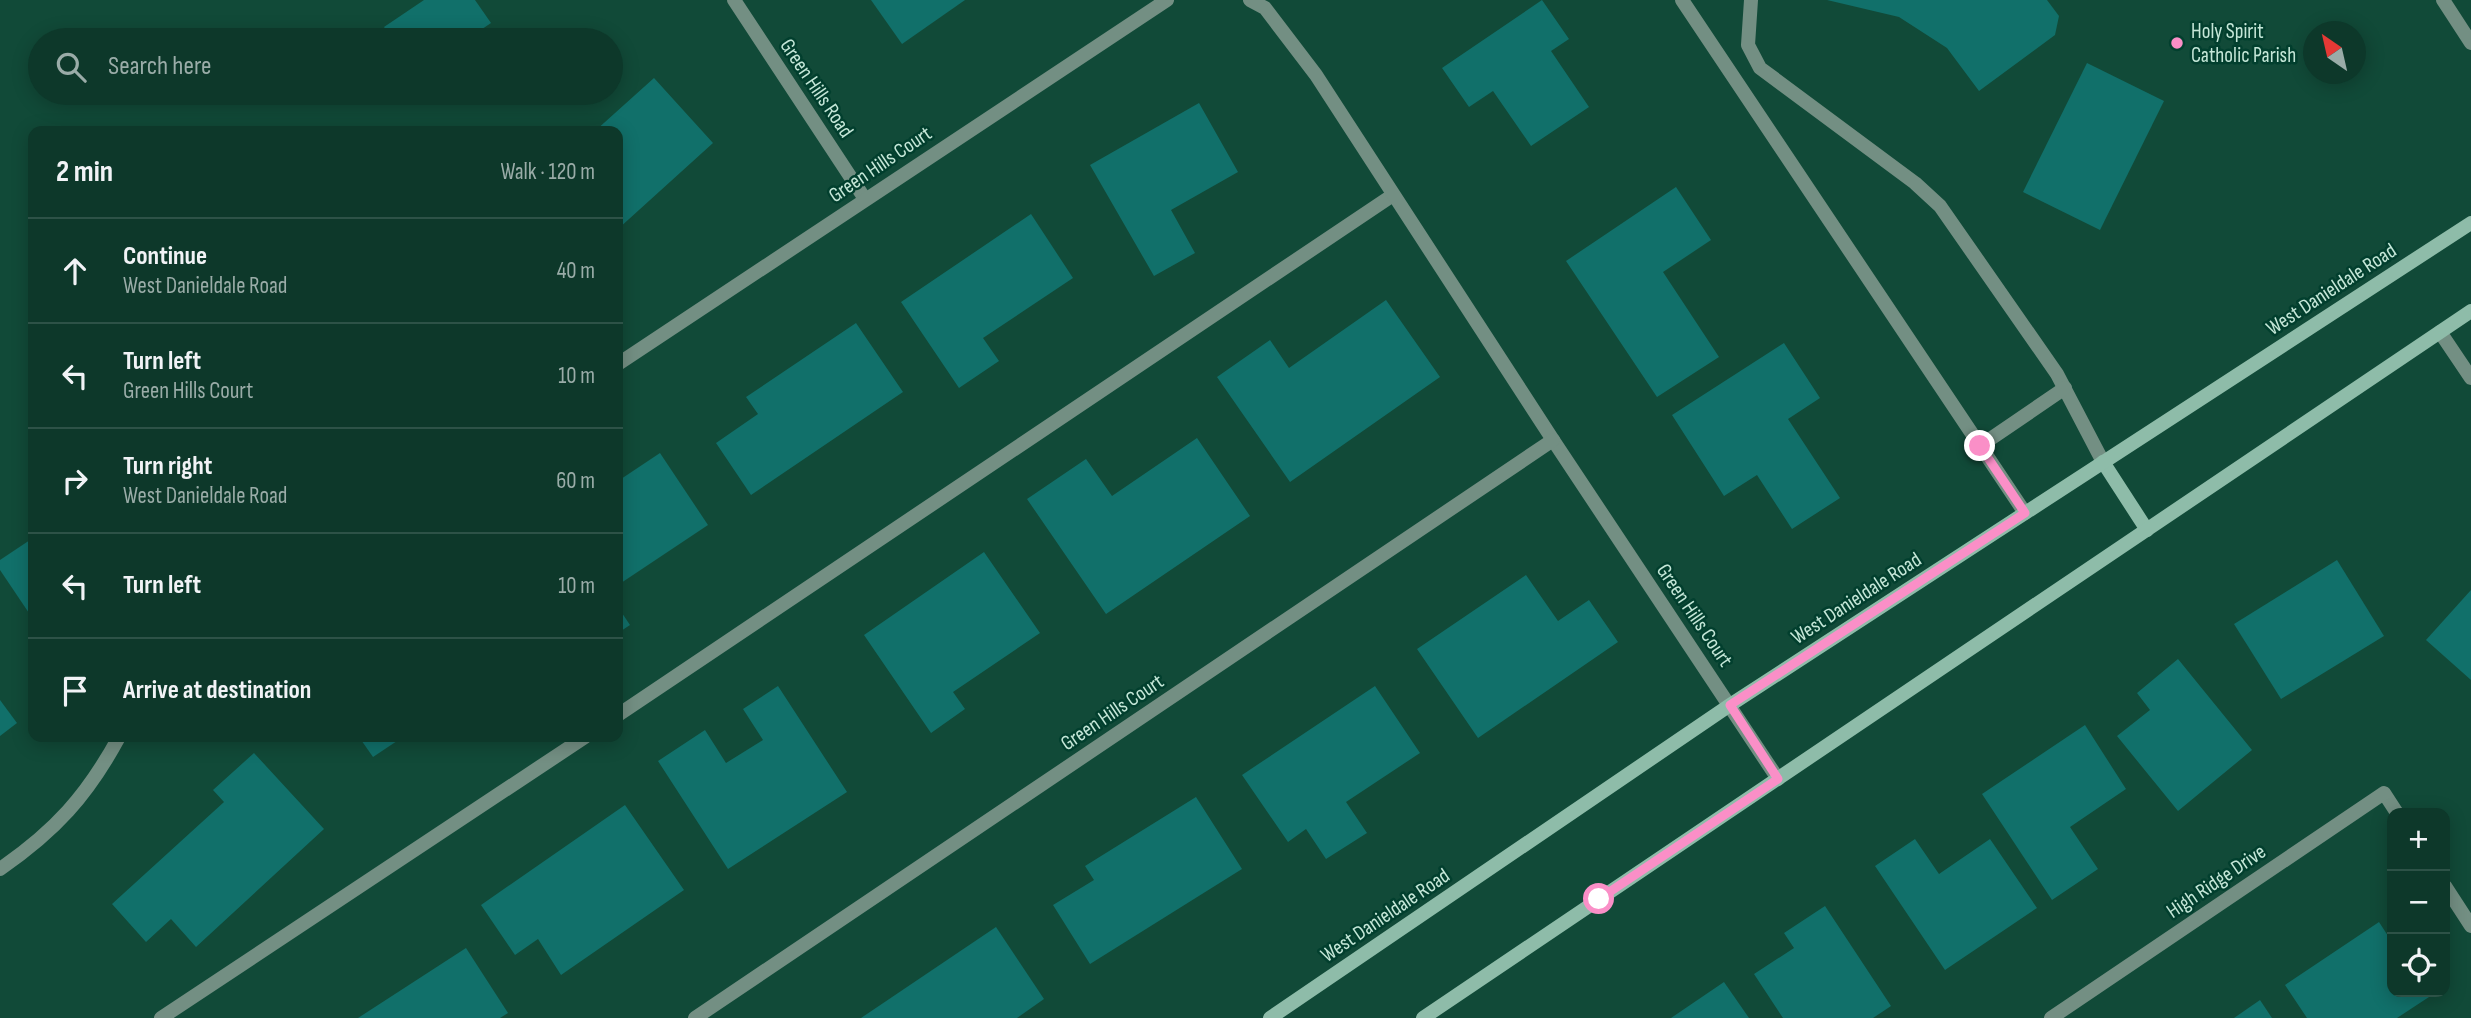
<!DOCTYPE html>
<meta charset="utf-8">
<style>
:root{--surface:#0d382a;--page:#163f32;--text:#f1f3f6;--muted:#9aaca8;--line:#2d5247}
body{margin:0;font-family:"Sofia Sans Condensed",sans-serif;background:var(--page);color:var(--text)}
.controls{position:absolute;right:21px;bottom:21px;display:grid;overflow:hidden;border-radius:14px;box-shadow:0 4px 18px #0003}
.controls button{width:63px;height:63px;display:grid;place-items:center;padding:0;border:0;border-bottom:2px solid var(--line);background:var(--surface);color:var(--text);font:35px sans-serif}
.compass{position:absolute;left:2303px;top:21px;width:63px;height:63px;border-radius:50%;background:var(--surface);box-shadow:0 4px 18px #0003;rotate:326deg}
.stop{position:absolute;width:21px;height:21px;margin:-16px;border:5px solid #fa8fc7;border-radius:50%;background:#fff}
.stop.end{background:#fa8fc7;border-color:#fff;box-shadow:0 2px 7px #0008}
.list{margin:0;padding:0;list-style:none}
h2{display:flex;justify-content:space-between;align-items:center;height:91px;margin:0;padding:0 28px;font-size:30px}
h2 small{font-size:23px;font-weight:400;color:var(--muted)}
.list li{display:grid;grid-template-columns:46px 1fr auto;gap:21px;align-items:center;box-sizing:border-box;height:105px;padding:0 28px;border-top:2px solid var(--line)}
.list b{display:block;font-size:26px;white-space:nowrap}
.list p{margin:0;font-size:23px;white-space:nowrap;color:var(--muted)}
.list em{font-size:23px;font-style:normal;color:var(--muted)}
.icon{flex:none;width:38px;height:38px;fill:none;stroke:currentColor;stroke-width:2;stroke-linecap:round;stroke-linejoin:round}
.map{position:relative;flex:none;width:2471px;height:1018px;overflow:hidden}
.search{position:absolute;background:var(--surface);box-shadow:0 4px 18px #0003;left:28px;top:28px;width:595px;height:77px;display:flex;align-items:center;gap:18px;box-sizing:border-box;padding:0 24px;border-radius:38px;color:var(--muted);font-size:26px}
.panel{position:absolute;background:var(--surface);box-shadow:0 4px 18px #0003;left:28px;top:126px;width:595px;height:616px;border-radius:14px}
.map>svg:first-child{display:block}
.building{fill:#11706a}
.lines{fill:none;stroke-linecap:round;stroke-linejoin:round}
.service{stroke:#738f83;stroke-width:14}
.minor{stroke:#738f83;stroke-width:14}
.secondary{stroke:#8ebca9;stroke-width:14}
.route{stroke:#fa8fc7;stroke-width:9}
.poi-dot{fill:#fa8fc7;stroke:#023f2e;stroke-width:2.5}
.labels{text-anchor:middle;stroke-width:5;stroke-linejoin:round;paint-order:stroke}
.poi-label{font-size:21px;fill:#c5e7d8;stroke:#023f2e;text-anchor:start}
.street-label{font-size:21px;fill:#c5e7d8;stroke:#023f2e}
</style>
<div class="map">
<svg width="2471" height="1018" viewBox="0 0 2471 1018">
<rect width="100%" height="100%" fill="#114a38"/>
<g class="building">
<path d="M 424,0 L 475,0 L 491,23 L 466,40 L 393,40 L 384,27 Z"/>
<path d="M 871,0 L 965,0 L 902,44 Z"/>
<path d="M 1542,0 L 1569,39 L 1551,51 L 1589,107 L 1531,146 L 1493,91 L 1469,107 L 1442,68 Z"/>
<path d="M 1827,0 L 2047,0 L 2059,16 L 2055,35 L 1979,91 L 1947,48 L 1899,17 Z"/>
<path d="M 2087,63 L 2164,101 L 2100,230 L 2023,192 Z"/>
<path d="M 654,78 L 713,143 L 618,229 L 618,131 L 595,131 Z"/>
<path d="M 1199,103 L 1238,172 L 1171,210 L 1195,253 L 1154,276 L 1090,165 Z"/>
<path d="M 1676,187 L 1711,240 L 1663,272 L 1719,357 L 1657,397 L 1566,261 Z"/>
<path d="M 1031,214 L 1073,278 L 983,338 L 999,361 L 959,388 L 901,302 Z"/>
<path d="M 1386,300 L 1440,377 L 1290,482 L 1217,377 L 1270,340 L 1289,368 Z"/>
<path d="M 856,323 L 903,392 L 751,495 L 716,443 L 758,414 L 746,397 Z"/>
<path d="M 1784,343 L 1820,398 L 1788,419 L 1840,498 L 1792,529 L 1757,475 L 1724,496 L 1672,415 Z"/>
<path d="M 1197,438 L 1250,516 L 1106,614 L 1027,499 L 1086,459 L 1112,496 Z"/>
<path d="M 660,453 L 708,525 L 618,585 L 618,481 Z"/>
<path d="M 33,538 L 33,619 L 0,570 L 0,560 Z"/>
<path d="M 984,552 L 1040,633 L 953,692 L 965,709 L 931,733 L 864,635 Z"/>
<path d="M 2337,560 L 2384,636 L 2281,699 L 2234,624 Z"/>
<path d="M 1526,575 L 1558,621 L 1589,600 L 1618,642 L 1478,738 L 1417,649 Z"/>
<path d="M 2471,590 L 2471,680 L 2426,640 Z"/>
<path d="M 618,607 L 630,625 L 618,633 Z"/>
<path d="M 2178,659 L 2252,750 L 2178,811 L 2117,736 L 2150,710 L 2137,693 Z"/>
<path d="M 778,686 L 847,792 L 728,869 L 658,761 L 705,730 L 726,763 L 763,740 L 743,709 Z"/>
<path d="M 1375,686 L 1420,753 L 1346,802 L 1367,833 L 1326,859 L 1306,829 L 1288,842 L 1242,775 Z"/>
<path d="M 0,700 L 17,723 L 0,736 Z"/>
<path d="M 2085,725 L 2126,789 L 2070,827 L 2098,869 L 2052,900 L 1982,794 Z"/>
<path d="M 359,737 L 403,737 L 373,757 Z"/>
<path d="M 254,753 L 324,829 L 196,947 L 171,919 L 146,942 L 112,904 L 224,802 L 213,790 Z"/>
<path d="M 1196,797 L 1242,869 L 1090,964 L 1053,905 L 1094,880 L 1085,866 Z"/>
<path d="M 625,805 L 684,890 L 561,975 L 538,939 L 515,955 L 481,905 Z"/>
<path d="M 1915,839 L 1939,874 L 1990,839 L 2037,908 L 1945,970 L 1875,866 Z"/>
<path d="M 1825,906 L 1891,1006 L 1873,1018 L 1783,1018 L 1754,974 L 1794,948 L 1784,933 Z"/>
<path d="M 2379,922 L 2392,942 L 2392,992 L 2426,992 L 2429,997 L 2397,1018 L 2307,1018 L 2285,985 Z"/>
<path d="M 996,927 L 1044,999 L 1017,1018 L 861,1018 Z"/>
<path d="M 466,948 L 508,1013 L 500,1018 L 358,1018 Z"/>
<path d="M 1724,982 L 1749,1018 L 1671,1018 Z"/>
<path d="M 2260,1000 L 2272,1018 L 2234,1018 Z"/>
</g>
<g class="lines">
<g class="service">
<path d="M 1682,0 L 2025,513"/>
<path d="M 1751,0 L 1748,45 L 1760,68 L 1915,183 L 1940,206 L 2057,374 L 2103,462"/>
<path d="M 2443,0 L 2471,43"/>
<path d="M 2440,332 L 2471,378"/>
<path d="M 1980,446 L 2065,388"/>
<path d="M 618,715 L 1393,195"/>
<path d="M 161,1018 L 585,737"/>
</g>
<g class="minor">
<path d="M 734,0 L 865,199"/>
<path d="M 1250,0 L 1265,8 L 1316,75 L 1553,440 L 1778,779"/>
<path d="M 618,364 L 1167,0"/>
<path d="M 0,869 C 55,831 87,796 119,737"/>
<path d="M 2445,886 L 2471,926"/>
<path d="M 695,1018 L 1553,440"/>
<path d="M 2051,1018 L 2384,793 L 2397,813"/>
</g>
<g class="secondary">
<path d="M 2103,462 L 2147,530"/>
<path d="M 1270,1018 L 1730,705 L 2471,223"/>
<path d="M 1423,1018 L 2471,311"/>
</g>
</g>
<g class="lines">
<path class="route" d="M 1599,899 L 1778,779 L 1730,705 L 2025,513 L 1980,446"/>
</g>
<circle class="poi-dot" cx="2177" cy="43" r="7"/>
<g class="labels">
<g class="poi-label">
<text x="2191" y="38">Holy Spirit<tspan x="2191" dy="24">Catholic Parish</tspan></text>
</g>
<g class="street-label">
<text transform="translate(817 88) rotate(56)" y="7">Green Hills Road</text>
<text transform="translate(880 164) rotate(-34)" y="7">Green Hills Court</text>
<text transform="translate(2331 289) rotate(-33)" y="7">West Danieldale Road</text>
<text transform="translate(1856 598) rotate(-33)" y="7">West Danieldale Road</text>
<text transform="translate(1695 615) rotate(56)" y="7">Green Hills Court</text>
<text transform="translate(1112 712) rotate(-34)" y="7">Green Hills Court</text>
<text transform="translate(2216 881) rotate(-34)" y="7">High Ridge Drive</text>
<text transform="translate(1385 915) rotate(-34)" y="7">West Danieldale Road</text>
</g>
</g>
</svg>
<div class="controls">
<button>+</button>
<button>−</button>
<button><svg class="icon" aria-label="locate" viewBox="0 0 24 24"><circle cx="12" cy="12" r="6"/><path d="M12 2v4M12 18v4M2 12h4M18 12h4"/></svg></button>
</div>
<svg class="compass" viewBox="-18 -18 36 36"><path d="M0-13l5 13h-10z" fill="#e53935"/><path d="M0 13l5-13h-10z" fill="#9aaca8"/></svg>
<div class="stop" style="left:1599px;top:899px"></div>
<div class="stop end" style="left:1980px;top:446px"></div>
<div class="search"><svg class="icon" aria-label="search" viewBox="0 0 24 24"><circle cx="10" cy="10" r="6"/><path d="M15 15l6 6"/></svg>Search here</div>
<section class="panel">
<h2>2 min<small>Walk · 120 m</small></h2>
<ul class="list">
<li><svg class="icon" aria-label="ahead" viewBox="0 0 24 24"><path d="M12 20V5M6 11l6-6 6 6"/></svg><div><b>Continue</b><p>West Danieldale Road</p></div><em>40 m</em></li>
<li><svg class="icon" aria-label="left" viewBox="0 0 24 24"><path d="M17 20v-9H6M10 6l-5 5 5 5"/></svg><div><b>Turn left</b><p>Green Hills Court</p></div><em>10 m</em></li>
<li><svg class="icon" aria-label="right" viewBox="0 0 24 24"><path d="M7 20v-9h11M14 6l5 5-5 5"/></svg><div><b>Turn right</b><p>West Danieldale Road</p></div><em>60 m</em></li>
<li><svg class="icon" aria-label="left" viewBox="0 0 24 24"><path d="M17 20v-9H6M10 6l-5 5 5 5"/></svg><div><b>Turn left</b></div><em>10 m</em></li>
<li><svg class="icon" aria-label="arrive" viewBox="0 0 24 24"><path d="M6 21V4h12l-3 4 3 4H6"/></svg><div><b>Arrive at destination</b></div></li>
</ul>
</section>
</div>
